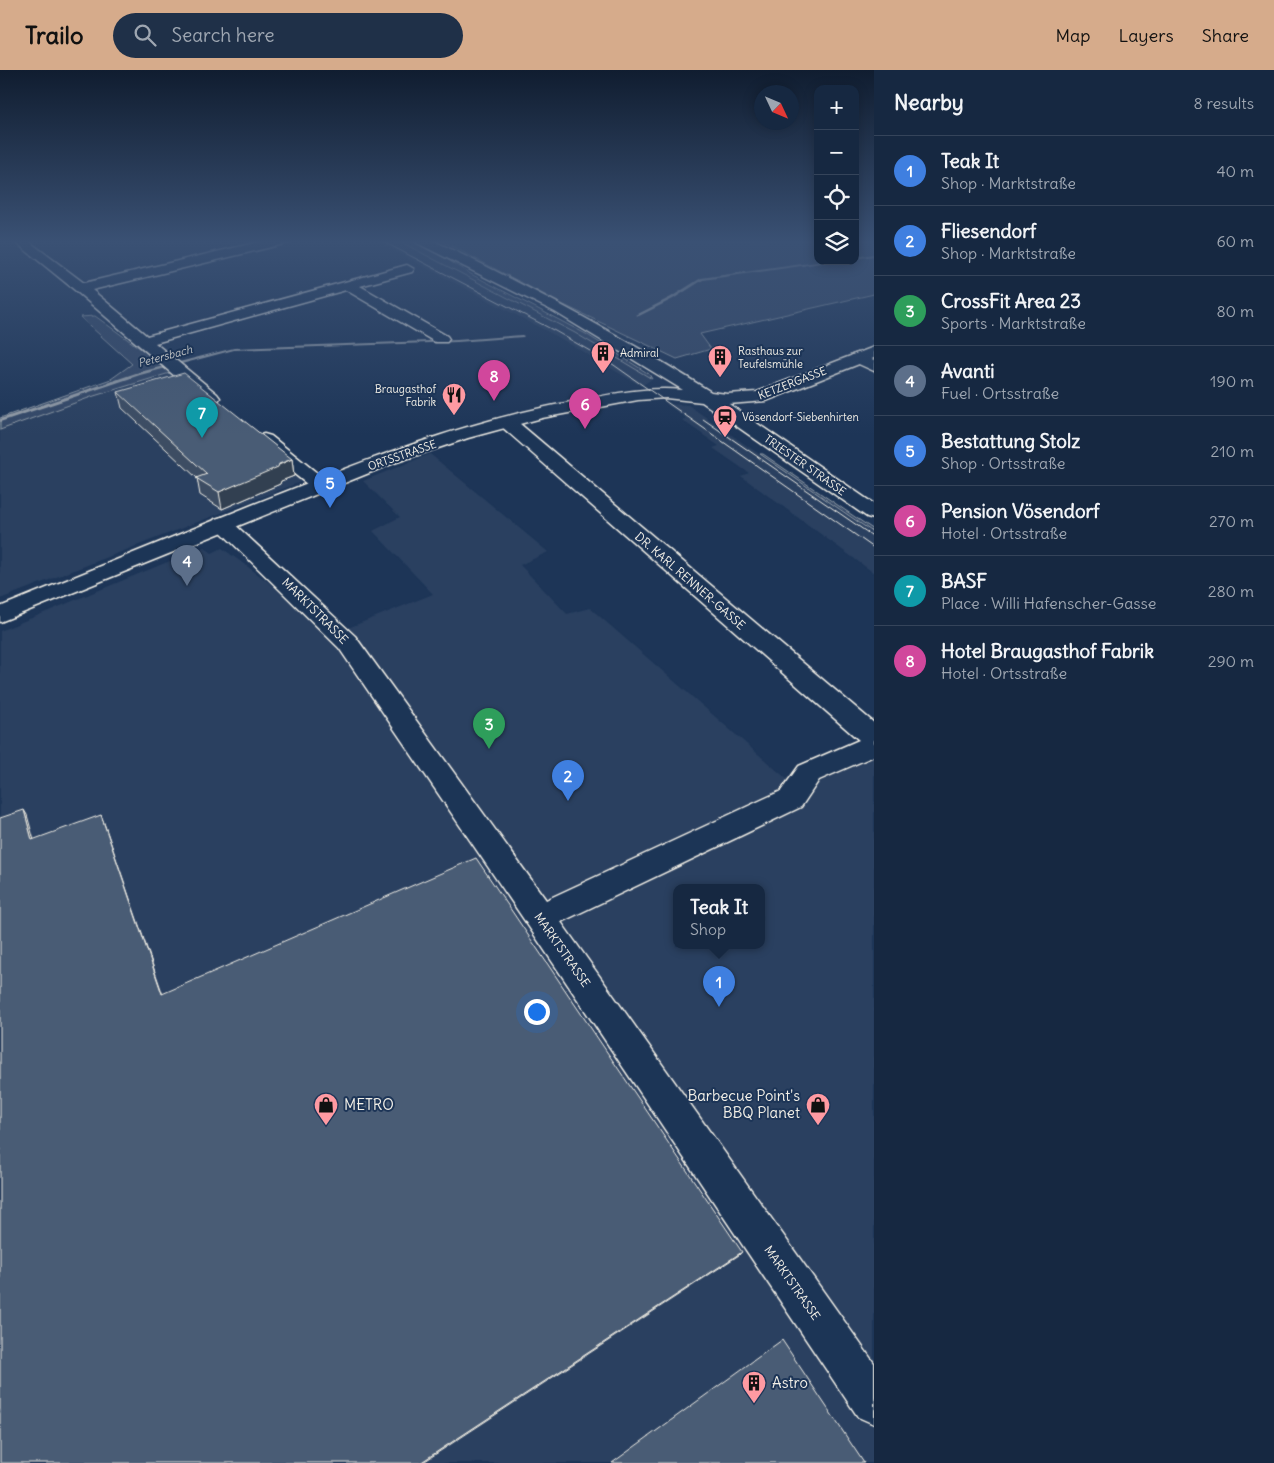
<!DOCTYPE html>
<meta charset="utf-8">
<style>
:root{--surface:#162841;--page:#1f3048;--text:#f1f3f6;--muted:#9ea6b1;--line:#35445a;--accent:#d6ab8b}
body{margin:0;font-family:Delius,sans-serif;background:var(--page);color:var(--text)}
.controls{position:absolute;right:15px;top:15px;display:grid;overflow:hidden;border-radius:10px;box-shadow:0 2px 12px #0003}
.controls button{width:45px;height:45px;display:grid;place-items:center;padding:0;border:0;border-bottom:1px solid var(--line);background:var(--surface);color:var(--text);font:25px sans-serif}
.compass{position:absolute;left:754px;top:15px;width:45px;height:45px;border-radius:50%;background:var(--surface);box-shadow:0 2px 12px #0003;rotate:134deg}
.you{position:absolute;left:536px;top:941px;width:18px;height:18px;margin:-12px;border:4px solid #fff;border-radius:50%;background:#1a73e8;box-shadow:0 0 0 8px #1a73e833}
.badge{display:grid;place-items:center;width:32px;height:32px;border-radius:50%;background:var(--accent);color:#fff;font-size:16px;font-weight:700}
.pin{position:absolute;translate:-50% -41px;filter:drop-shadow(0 1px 2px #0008)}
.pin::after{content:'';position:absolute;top:26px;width:18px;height:15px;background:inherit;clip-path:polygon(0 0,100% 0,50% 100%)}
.popup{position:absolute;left:673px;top:814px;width:92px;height:65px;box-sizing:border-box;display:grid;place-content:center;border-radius:10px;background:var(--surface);filter:drop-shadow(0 1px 4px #0005);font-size:16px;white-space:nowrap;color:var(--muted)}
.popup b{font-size:19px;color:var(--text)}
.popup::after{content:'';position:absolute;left:50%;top:100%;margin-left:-10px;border:10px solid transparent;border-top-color:var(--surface)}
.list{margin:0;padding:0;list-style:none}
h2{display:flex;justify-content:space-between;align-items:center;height:65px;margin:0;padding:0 20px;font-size:21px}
h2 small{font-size:16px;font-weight:400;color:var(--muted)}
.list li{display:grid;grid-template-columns:32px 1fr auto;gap:15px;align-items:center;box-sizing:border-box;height:70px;padding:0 20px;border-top:1px solid var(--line)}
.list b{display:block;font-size:19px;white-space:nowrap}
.list p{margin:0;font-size:16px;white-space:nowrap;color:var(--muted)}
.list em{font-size:16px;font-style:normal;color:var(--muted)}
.icon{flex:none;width:28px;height:28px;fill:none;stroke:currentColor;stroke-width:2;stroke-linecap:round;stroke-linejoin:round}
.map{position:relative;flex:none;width:874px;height:1393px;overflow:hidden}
header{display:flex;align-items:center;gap:30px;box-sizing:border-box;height:70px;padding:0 25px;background:var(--accent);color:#111}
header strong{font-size:24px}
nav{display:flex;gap:28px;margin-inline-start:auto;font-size:18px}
.search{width:350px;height:45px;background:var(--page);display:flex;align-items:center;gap:12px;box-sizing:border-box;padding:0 18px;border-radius:28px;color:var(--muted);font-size:19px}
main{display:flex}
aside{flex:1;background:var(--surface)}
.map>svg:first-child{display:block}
.built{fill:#2a4060;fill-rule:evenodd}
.green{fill:#354a67;stroke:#949ea8}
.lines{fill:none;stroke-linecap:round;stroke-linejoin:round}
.stream{fill:#9aa2ab;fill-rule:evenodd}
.minor-casing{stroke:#f4f1e8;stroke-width:3}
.major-casing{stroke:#f4f1e8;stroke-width:3}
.minor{fill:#1d3557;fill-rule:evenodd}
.major{fill:#1d3557;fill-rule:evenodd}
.tram{stroke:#f4f1e8;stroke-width:1}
.wall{fill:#3e4e64;stroke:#f4f1e8}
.shaded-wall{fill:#324051;stroke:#f4f1e8}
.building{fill:#485b74;stroke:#f4f1e8}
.labels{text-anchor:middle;stroke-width:4;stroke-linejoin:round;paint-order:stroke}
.far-poi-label{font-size:11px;fill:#f4f1e8;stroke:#1d3557;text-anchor:start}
.far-water-label{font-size:11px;font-style:italic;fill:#c0c3c4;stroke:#1d3557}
.far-street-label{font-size:11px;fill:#f4f1e8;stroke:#1d3557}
.street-label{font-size:12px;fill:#f4f1e8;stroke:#1d3557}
.near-poi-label{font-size:15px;fill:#f4f1e8;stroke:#1d3557;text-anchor:start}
</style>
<header>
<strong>Trailo</strong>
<div class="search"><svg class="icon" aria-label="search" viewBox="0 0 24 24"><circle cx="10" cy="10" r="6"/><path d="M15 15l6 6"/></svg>Search here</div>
<nav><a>Map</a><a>Layers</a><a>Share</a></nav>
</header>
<main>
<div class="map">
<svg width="874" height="1393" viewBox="0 0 874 1393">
<rect width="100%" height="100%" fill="#1d3557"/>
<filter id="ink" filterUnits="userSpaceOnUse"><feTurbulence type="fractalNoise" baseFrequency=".02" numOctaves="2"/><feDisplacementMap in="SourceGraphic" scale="10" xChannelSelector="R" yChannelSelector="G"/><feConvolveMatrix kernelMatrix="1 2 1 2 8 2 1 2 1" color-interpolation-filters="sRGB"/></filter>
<g filter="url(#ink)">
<g class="built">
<path d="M 373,170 L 397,170 L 575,263 L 652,309 L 641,316 L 558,267 Z"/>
<path d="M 173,302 L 303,411 L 0,529 L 0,360 L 94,326 Z"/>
<path d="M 666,334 L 688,335 L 874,463 L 874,503 L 741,406 L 749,403 L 713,378 L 719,376 L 682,350 L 686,348 Z"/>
<path d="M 430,384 L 548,482 L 520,495 L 567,544 L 590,538 L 789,711 L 874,676 L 874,1393 L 0,1393 L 0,561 L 204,477 L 212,483 L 222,478 L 267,511 L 328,566 L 433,524 L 373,461 L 400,447 L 363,411 ZM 676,818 L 762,818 L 762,876 L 676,876 Z"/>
</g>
<g class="green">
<path d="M 397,170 L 409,170 L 437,183 L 467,202 L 586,264 L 649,304 L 652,309 L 575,263 Z"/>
<path d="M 440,170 L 818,170 L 818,191 L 855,191 L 855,170 L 874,170 L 874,224 L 700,264 L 711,279 L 677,289 L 564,235 Z"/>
<path d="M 95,246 L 173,302 L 94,326 L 0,360 L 0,348 L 111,309 L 132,294 L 80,247 Z"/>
<path d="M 760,384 L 763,384 L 874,460 L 874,463 Z"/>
</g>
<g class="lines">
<g class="stream">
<path d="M 874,184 L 874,186 L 855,189 L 855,187 Z"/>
<path d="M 824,191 L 836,191 L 703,210 L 673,229 L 639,246 L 636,245 L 671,227 L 701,208 Z"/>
<path d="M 522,265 L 524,266 L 523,267 L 457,272 L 234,280 L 140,305 L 0,352 L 0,349 L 136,303 L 234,278 L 457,270 Z"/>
</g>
<defs>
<g id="minor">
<path d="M 13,170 L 27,170 L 84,213 L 267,170 L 289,170 L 288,173 L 92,220 L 147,266 L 407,195 L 414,199 L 412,202 L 360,216 L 447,266 L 449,269 L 447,272 L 435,272 L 346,220 L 155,273 L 217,324 L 220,328 L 217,332 L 211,333 L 205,332 L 76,221 Z"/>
<path d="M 858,283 L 874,290 L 874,301 L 852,291 L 850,288 L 852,285 Z"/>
<path d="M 507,347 L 513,348 L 874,653 L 874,686 L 819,710 L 801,737 L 561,852 L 874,1293 L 874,1354 L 858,1347 L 529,857 L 339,578 L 212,453 L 215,449 L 222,447 L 229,449 L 355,566 L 546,830 L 781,721 L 799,696 L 859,670 L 501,356 L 498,352 L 501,348 Z"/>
<path d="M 264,364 L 271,366 L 327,411 L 330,415 L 327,419 L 320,421 L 313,419 L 257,374 L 255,370 L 257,366 Z"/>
</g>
<path id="major" d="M 416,170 L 432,170 C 528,216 621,265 711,322 L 727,324 L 757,322 L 874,277 L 874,288 L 766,331 L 729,334 L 874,434 L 874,449 L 867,447 L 702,332 L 666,328 L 638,330 L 542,348 L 468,368 L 394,393 L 0,552 L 0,537 C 84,503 168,469 252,435 C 356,394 461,352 571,332 C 608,325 645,316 683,320 L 555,242 L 417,173 Z"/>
</defs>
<use href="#minor" class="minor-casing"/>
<use href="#major" class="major-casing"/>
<use href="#minor" class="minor"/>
<use href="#major" class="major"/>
<g class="tram">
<path d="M 380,170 L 555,261 L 611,293 L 874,478"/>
<path d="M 703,349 L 874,467"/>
</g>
</g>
<path class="wall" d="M 118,322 L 292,389 L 294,406 L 281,411 L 280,414 L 222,439 L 200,425 L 197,408 L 122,338 Z"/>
<g class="shaded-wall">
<path d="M 292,389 L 294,406 L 281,411 L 280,414 L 222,439 L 219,422 Z"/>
<path d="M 24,740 L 27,745 L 35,774 L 32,770 Z"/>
<path d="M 101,745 L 103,750 L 164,928 L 162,924 Z"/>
<path d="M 742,1182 L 739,1185 L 422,1393 L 420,1393 Z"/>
</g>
<g class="building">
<path d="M 184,303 L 292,389 L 279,394 L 278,397 L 219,422 L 196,408 L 207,404 L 118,322 Z"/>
<path d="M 24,740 L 32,770 L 101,745 L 162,924 L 476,788 L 742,1182 L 420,1393 L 0,1393 L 0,748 Z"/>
<path d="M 782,1270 L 864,1393 L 612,1393 Z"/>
</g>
</g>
<linearGradient id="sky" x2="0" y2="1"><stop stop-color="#101d30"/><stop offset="0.47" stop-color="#3a5174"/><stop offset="1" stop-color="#3a5174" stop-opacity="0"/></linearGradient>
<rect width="874" height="365" fill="url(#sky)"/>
<defs>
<symbol id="building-pin" viewBox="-11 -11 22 30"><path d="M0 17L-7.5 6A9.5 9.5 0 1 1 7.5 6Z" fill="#ff9aa2" stroke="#1d3557"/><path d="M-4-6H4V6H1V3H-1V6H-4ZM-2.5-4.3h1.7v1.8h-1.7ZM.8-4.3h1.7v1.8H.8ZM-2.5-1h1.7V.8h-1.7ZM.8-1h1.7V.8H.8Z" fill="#111"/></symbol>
<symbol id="restaurant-pin" viewBox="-11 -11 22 30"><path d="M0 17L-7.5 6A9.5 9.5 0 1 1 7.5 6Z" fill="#ff9aa2" stroke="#1d3557"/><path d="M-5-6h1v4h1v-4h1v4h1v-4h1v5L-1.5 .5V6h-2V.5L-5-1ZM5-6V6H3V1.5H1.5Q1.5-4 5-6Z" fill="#111"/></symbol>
<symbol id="station-pin" viewBox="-11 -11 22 30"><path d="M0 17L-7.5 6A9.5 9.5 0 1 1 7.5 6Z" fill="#ff9aa2" stroke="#1d3557"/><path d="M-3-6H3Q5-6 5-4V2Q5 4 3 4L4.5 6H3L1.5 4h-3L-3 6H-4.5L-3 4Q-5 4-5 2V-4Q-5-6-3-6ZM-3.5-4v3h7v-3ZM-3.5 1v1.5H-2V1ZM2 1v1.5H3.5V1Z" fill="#111"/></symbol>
<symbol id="shop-pin" viewBox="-11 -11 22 30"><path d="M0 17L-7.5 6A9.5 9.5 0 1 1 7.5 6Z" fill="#ff9aa2" stroke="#1d3557"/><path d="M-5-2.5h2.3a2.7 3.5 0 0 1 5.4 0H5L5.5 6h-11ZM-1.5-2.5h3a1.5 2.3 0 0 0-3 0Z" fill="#111"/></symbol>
</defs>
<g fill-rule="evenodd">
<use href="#building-pin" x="589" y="269" width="28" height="38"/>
<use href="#building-pin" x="706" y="273" width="28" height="38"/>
<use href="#restaurant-pin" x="440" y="311" width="28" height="38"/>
<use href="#station-pin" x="711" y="333" width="28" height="38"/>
<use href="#shop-pin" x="312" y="1021" width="28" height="38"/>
<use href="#shop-pin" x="804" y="1021" width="28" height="38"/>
<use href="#building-pin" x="740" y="1299" width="28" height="38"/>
</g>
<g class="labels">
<g class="far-poi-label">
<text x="738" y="285">Rasthaus zur<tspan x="738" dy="13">Teufelsmühle</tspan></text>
<text x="620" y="287">Admiral</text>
<text x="436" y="323" text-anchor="end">Braugasthof<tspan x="436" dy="13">Fabrik</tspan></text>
<text x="742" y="351">Vösendorf-Siebenhirten</text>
</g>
<g class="far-water-label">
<text transform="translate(165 286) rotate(-15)" y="4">Petersbach</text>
</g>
<g class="far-street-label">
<text transform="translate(792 313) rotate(-21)" y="4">KETZERGASSE</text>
<text transform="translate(402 385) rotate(-19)" y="4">ORTSSTRASSE</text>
<text transform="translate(805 395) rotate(35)" y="4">TRIESTER STRASSE</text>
</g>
<g class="street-label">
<text transform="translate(690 511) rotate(41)" y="4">DR. KARL RENNER-GASSE</text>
<text transform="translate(315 541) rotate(45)" y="4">MARKTSTRASSE</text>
<text transform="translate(562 880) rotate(55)" y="4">MARKTSTRASSE</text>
<text transform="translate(792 1213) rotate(55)" y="4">MARKTSTRASSE</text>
</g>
<g class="near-poi-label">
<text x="800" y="1031" text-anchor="end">Barbecue Point's<tspan x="800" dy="17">BBQ Planet</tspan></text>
<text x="344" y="1040">METRO</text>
<text x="772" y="1318">Astro</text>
</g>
</g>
</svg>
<div class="controls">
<button>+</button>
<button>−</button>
<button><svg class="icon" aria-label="locate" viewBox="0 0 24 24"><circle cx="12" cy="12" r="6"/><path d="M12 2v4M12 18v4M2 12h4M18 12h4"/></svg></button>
<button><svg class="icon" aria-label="layers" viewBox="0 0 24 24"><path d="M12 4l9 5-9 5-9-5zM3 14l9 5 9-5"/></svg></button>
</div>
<svg class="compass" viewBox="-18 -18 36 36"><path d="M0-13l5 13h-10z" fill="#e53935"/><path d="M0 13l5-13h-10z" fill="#9ea6b1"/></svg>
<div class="you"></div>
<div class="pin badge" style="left:719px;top:937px;background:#3f7fe0">1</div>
<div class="popup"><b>Teak It</b>Shop</div>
<div class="pin badge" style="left:568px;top:731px;background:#3f7fe0">2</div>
<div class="pin badge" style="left:489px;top:679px;background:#2e9e5b">3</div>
<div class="pin badge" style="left:187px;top:516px;background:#5c6f8a">4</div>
<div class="pin badge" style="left:330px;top:438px;background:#3f7fe0">5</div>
<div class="pin badge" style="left:585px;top:359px;background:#d1479c">6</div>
<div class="pin badge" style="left:202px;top:368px;background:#0f9aa8">7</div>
<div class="pin badge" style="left:494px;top:331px;background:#d1479c">8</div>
</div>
<aside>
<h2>Nearby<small>8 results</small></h2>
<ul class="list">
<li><span class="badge" style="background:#3f7fe0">1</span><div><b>Teak It</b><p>Shop · Marktstraße</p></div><em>40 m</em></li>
<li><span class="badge" style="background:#3f7fe0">2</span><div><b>Fliesendorf</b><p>Shop · Marktstraße</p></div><em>60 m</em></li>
<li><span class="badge" style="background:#2e9e5b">3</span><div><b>CrossFit Area 23</b><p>Sports · Marktstraße</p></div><em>80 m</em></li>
<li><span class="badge" style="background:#5c6f8a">4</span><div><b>Avanti</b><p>Fuel · Ortsstraße</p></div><em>190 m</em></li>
<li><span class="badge" style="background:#3f7fe0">5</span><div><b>Bestattung Stolz</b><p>Shop · Ortsstraße</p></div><em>210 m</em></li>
<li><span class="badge" style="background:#d1479c">6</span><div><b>Pension Vösendorf</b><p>Hotel · Ortsstraße</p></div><em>270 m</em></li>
<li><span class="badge" style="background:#0f9aa8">7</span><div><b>BASF</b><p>Place · Willi Hafenscher-Gasse</p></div><em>280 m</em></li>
<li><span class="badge" style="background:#d1479c">8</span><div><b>Hotel Braugasthof Fabrik</b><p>Hotel · Ortsstraße</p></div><em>290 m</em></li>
</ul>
</aside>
</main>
